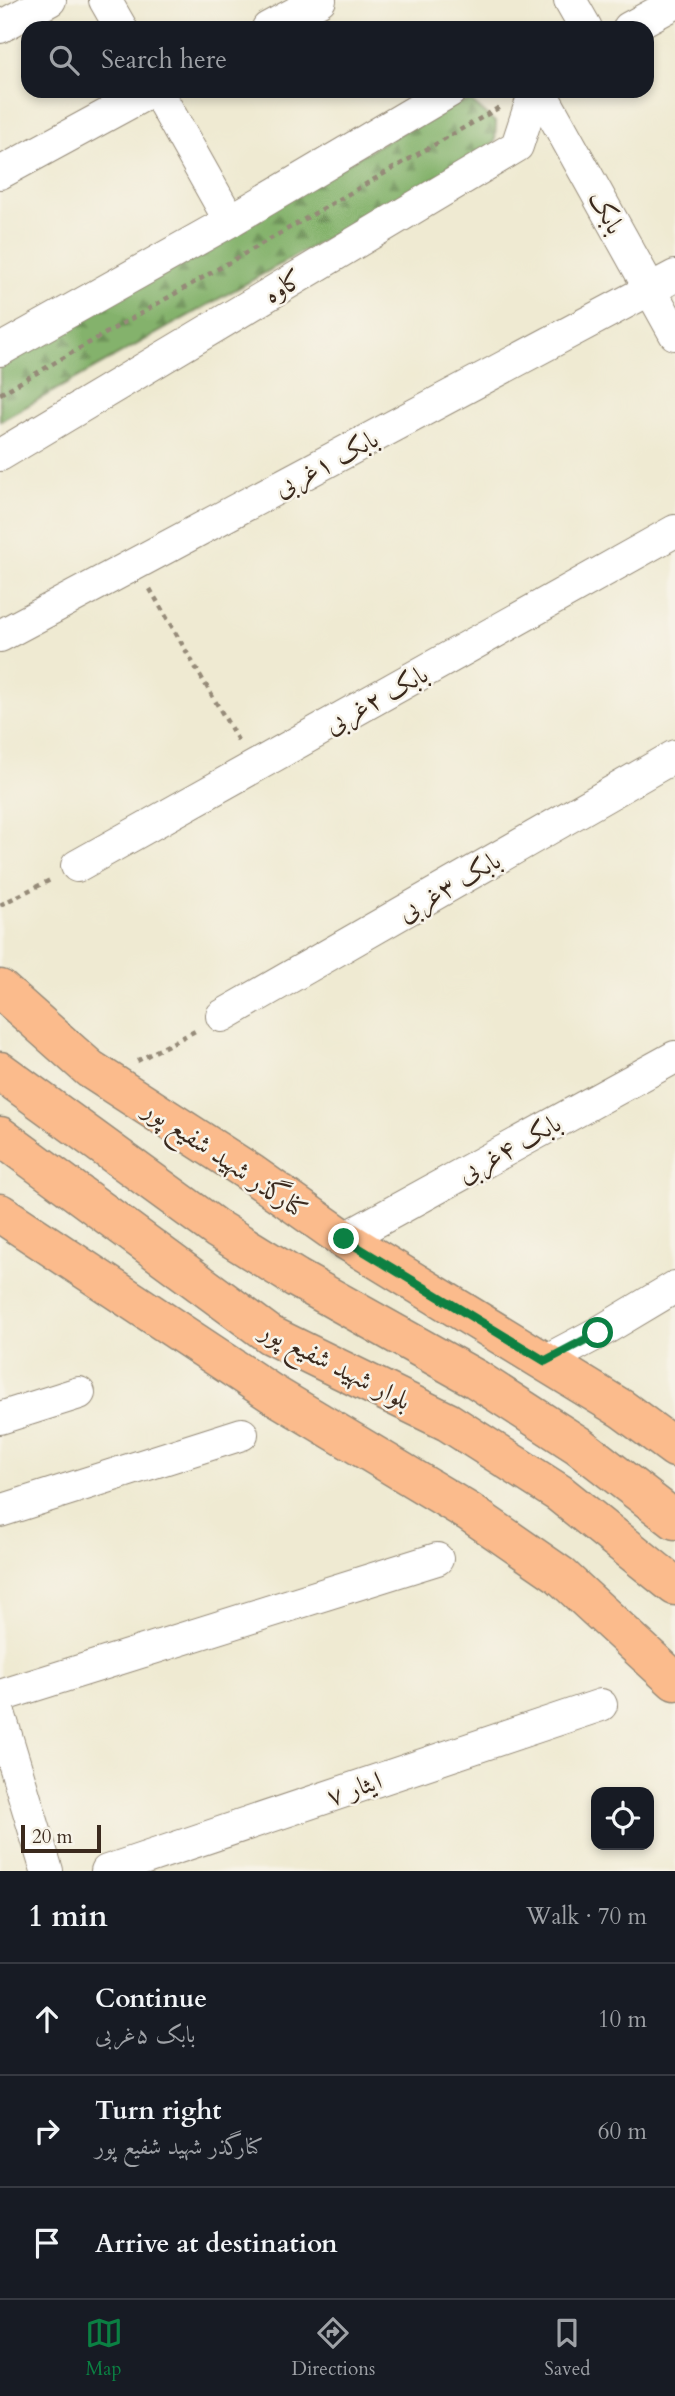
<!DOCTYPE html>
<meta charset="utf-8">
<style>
:root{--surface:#171b24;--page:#242831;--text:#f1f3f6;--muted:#9ea1a6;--line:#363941;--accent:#0b8043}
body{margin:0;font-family:Cardo,Amiri,serif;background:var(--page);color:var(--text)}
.controls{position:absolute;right:21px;bottom:21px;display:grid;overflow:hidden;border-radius:14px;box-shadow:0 4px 10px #0003}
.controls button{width:63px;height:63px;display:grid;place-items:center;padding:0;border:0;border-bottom:2px solid var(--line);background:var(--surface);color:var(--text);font:35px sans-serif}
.scale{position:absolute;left:21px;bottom:18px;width:80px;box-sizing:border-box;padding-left:7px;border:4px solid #3b2a1e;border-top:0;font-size:19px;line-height:24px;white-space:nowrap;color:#3b2a1e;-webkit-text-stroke:5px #f7f3e8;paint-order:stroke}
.stop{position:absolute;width:21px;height:21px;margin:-16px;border:5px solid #0b8043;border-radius:50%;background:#fff}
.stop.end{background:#0b8043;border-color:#fff;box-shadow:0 2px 7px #0008}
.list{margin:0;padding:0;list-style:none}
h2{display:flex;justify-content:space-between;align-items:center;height:91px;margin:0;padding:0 28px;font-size:30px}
h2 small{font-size:23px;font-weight:400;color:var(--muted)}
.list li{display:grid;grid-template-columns:46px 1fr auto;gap:21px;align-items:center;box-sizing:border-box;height:112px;padding:0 28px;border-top:2px solid var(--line)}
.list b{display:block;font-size:26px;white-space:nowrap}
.list p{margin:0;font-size:23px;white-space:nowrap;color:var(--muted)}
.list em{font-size:23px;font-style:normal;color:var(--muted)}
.icon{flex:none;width:38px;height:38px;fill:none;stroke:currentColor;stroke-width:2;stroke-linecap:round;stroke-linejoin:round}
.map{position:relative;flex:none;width:675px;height:1871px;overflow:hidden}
.search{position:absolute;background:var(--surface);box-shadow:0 4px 10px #0003;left:21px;right:21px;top:21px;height:77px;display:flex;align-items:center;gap:18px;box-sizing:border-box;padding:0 24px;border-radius:21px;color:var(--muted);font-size:26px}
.sheet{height:427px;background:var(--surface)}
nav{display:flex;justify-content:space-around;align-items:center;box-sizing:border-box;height:98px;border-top:2px solid var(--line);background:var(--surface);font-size:19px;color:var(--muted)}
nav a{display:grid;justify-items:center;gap:4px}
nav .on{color:var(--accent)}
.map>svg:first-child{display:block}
.forest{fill:url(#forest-firs);stroke:#606e45;stroke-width:2}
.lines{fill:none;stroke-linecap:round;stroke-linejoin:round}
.minor-casing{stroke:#958a78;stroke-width:34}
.major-casing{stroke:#958a78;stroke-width:41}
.path{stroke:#958a78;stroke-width:4.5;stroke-dasharray:5 5;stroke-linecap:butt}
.minor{stroke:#fff;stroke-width:32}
.major{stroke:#fbbb8c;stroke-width:38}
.route{stroke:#0b8043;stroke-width:9}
.labels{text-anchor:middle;stroke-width:5;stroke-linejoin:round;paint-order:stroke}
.street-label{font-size:26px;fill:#3b2a1e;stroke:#f7f3e8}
</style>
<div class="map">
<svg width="675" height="1871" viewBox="0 0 675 1871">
<defs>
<pattern id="forest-firs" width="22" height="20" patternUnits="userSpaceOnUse" patternTransform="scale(1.75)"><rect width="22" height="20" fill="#84b26c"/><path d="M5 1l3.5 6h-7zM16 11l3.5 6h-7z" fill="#6d9158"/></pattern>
</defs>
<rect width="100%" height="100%" fill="#f7f3e8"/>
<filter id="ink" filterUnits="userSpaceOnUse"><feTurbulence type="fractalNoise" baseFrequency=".0143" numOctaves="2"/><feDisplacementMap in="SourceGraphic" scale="14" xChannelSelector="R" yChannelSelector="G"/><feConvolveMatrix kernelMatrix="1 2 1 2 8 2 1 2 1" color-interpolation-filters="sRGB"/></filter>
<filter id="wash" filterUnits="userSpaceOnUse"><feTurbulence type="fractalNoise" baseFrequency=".00686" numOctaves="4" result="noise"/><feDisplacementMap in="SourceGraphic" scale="28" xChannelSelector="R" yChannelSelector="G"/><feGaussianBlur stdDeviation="1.57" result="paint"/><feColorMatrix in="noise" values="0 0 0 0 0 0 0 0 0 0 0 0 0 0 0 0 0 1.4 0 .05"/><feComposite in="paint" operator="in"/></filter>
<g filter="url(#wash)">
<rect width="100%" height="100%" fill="#efead2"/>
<path class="forest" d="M 471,101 L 496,123 L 495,142 L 483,151 L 0,421 L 0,360 L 448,106 Z"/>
</g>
<g filter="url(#ink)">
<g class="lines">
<defs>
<g id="minor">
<path d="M 105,0 L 121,28"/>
<path d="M 570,0 L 586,28"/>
<path d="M 0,27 L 50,0"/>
<path d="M 268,28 L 320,0"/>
<path d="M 629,28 L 675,3"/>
<path d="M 157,91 L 230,221"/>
<path d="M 540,91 L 675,334"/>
<path d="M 0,173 L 151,91"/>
<path d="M 0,350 L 230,221 L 450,91"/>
<path d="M 0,455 L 517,146 L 535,91"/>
<path d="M 0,636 L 675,276"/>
<path d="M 77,866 L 675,531"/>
<path d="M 222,1016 L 675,756"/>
<path d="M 344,1239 L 675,1057"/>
<path d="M 545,1361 L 598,1333 L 675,1287"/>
<path d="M 0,1418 L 79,1393"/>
<path d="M 0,1511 L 242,1434"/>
<path d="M 0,1696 L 437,1559"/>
<path d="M 0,1716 L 47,1871"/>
<path d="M 107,1871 L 601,1705"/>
</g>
<g id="major">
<path d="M 0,989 L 90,1069 L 252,1174 L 344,1239 L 622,1409 L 675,1448"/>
<path d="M 0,1071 L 217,1229 L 296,1278 L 476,1379 L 578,1445 L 675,1520"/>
<path d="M 0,1136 L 270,1335 L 448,1422 L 559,1493 L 675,1586"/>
<path d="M 0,1213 L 271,1393 L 469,1512 L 560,1575 L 675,1681"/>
</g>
</defs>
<use href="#minor" class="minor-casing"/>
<use href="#major" class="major-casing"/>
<g class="path">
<path d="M 0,394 L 500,107"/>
<path d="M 150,589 L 239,742"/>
<path d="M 0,905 L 52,879"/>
<path d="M 137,1061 L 197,1030"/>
</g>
<use href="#minor" class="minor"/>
<use href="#major" class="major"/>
</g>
</g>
<g class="lines" filter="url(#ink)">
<path class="route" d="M 344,1239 L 545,1361 L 598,1333"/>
</g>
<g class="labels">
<g class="street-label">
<text transform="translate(607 212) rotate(61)" y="9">بابک</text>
<text transform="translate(283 286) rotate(-31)" y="9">کاوه</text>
<text transform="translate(326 463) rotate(-28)" y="9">بابک ۱غربی</text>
<text transform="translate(376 699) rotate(-29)" y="9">بابک ۲غربی</text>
<text transform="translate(449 886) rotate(-30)" y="9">بابک ۳غربی</text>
<text transform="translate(509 1148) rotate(-29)" y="9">بابک ۴غربی</text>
<text transform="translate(226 1159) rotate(34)" y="9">کنارگذر شهید شفیع پور</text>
<text transform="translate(336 1365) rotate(27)" y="9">بلوار شهید شفیع پور</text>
<text transform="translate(354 1788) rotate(-19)" y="9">ایثار ۷</text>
</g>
</g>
</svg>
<div class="controls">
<button><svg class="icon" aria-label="locate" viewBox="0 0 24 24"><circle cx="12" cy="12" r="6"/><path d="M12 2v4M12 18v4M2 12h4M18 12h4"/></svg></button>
</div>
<div class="scale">20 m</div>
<div class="stop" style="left:598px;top:1333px"></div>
<div class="stop end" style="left:344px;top:1239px"></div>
<div class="search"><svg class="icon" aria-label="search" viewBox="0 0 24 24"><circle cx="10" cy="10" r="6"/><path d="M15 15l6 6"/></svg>Search here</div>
</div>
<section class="sheet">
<h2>1 min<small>Walk · 70 m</small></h2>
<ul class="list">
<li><svg class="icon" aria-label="ahead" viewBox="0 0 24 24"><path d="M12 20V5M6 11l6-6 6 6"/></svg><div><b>Continue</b><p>بابک ۵غربی</p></div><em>10 m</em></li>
<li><svg class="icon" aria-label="right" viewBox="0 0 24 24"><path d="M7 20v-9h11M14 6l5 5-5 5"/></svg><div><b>Turn right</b><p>کنارگذر شهید شفیع پور</p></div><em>60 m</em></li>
<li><svg class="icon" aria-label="arrive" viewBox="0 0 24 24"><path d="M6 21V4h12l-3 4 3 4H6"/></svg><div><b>Arrive at destination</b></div></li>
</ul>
</section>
<nav>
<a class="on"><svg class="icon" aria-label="map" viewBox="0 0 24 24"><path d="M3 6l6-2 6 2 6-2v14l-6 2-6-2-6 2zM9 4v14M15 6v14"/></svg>Map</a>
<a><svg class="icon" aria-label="directions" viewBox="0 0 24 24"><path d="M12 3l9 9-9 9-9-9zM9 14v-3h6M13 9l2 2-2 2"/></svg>Directions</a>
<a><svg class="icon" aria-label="saved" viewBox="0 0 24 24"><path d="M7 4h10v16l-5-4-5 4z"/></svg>Saved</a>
</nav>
